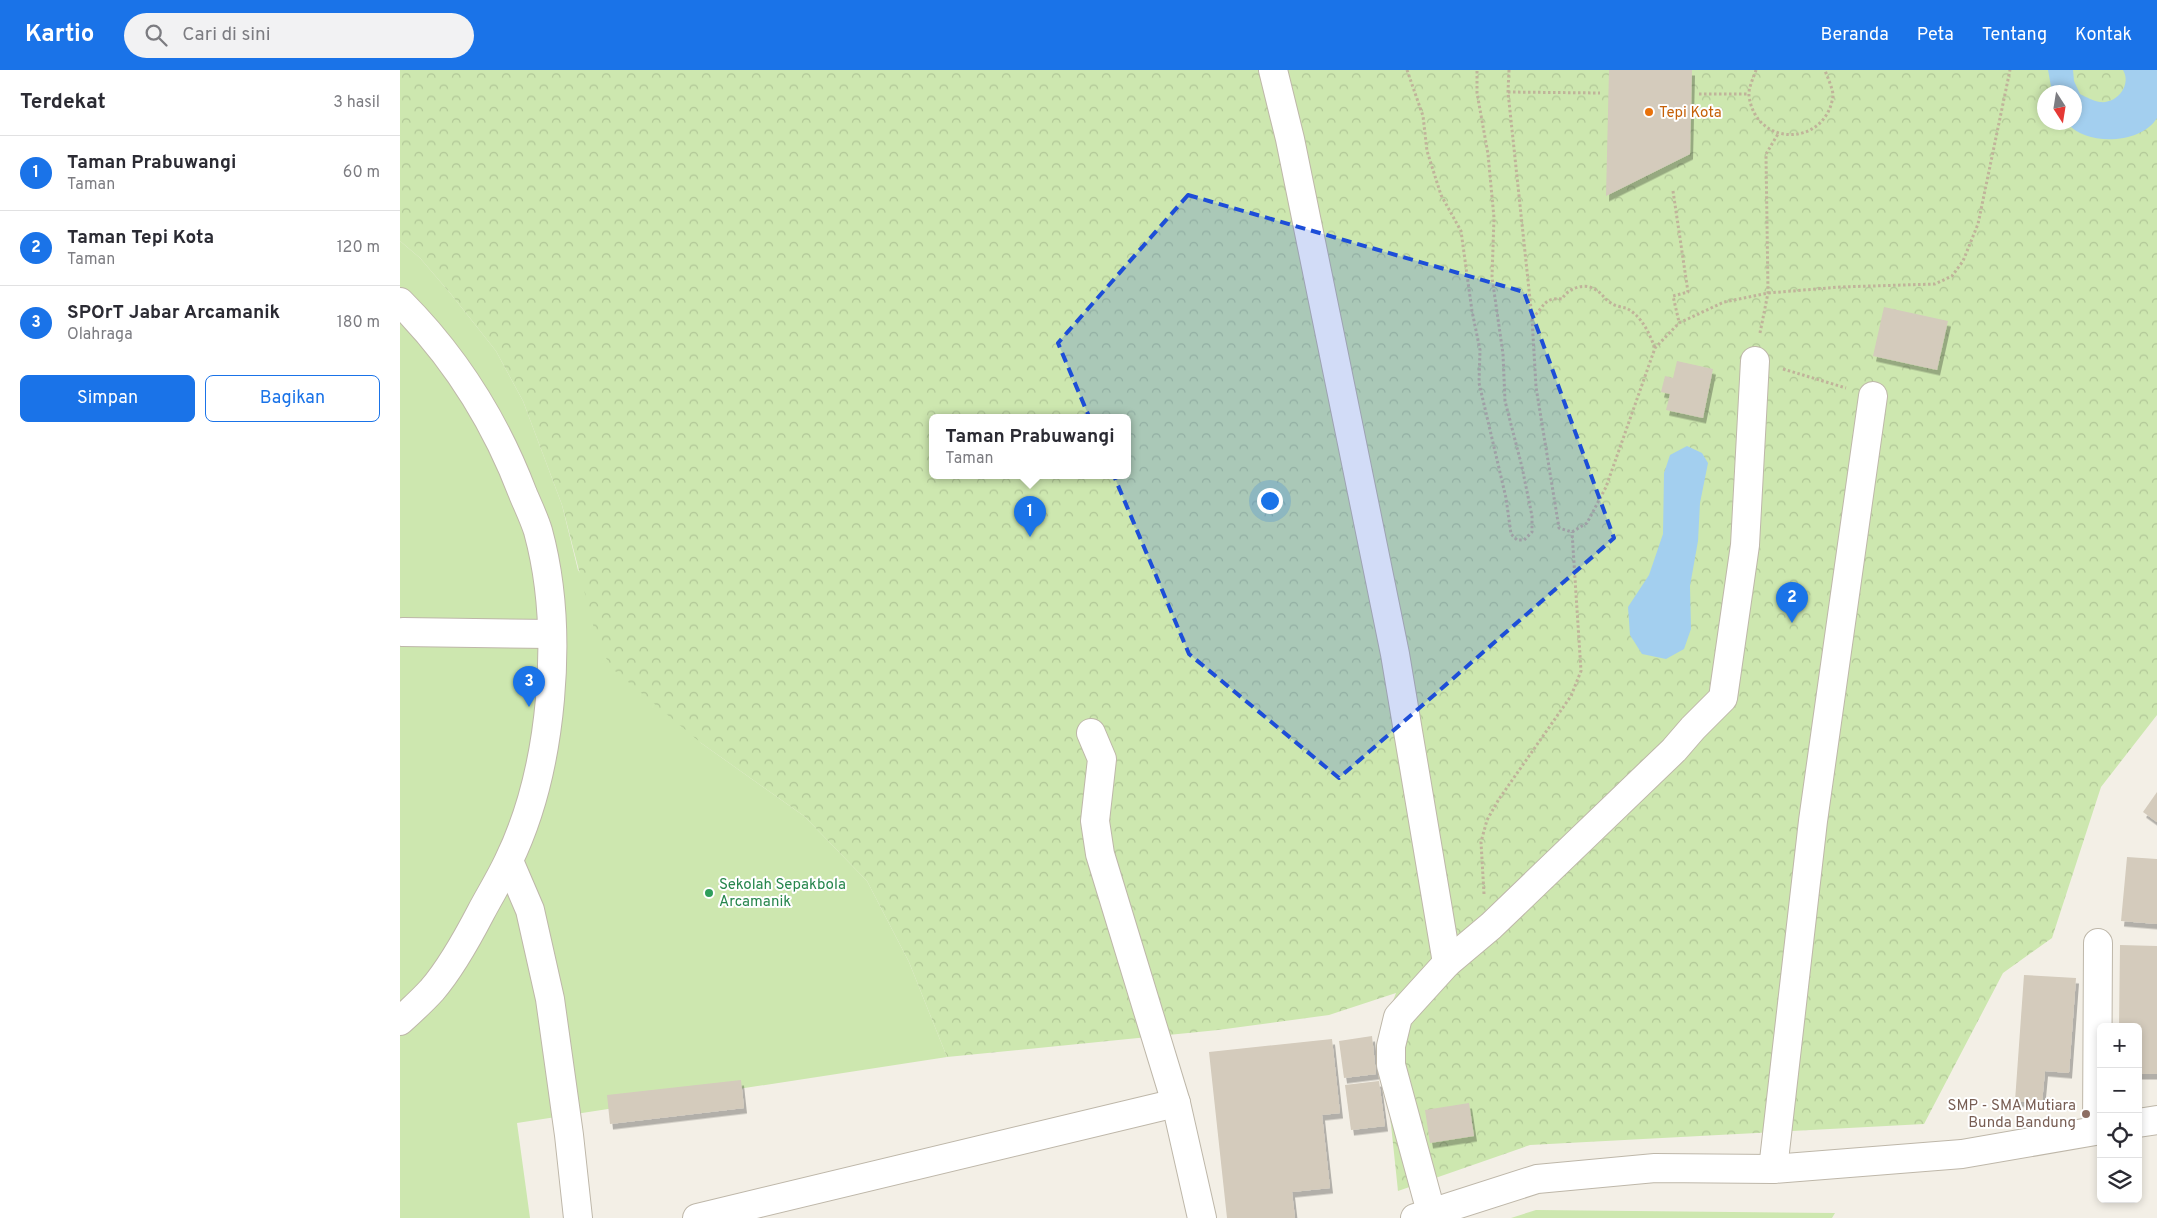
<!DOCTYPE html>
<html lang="id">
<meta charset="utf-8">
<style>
:root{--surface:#fff;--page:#f2f2f3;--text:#2b2b33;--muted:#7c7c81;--line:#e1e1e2;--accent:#1a73e8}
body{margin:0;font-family:Overpass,sans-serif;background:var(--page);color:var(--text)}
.controls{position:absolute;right:15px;bottom:15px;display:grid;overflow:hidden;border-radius:8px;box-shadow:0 2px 8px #0003}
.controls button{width:45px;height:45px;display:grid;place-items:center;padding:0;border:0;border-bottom:1px solid var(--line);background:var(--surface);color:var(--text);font:25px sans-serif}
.compass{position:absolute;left:1637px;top:15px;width:45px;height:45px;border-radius:50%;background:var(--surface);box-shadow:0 2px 8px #0003;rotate:168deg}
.you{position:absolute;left:869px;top:430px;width:18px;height:18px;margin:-12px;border:4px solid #fff;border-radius:50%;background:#1a73e8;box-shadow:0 0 0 8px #1a73e833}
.badge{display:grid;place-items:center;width:32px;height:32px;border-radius:50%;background:var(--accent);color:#fff;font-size:16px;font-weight:700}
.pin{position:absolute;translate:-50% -41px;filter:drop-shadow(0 1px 2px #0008)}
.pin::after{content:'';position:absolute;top:26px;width:18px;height:15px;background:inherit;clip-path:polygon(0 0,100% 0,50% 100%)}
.popup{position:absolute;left:529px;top:344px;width:202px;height:65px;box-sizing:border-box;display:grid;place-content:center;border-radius:8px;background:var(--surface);filter:drop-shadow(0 1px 4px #0005);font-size:16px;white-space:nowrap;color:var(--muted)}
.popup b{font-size:19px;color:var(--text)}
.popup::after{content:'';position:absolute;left:50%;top:100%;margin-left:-10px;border:10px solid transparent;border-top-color:var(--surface)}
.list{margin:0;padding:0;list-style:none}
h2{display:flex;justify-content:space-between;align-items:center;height:65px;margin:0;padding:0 20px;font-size:21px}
h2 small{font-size:16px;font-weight:400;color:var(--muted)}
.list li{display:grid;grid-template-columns:32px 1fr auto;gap:15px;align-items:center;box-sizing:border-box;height:75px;padding:0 20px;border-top:1px solid var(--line)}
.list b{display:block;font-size:19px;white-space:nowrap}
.list p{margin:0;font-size:16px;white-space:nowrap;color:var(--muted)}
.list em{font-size:16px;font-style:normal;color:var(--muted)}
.actions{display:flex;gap:10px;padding:15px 20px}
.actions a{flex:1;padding:11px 0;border:1px solid var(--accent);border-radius:8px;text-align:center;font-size:18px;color:var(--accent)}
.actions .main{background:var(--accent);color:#fff}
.icon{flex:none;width:28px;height:28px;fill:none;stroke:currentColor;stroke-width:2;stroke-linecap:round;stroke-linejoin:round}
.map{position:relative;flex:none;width:1757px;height:1148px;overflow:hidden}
header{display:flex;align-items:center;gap:30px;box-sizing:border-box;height:70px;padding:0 25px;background:var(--accent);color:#fff}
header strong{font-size:24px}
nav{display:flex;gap:28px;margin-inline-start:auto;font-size:18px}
.search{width:350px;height:45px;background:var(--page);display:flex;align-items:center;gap:12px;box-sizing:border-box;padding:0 18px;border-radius:28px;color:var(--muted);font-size:19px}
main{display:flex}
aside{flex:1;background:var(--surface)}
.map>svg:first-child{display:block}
.grass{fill:#cde7af}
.park{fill:url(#park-crowns);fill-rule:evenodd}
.water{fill:#a3cfef}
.building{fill:#d4cbbc;filter:url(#shadow)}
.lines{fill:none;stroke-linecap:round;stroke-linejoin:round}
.minor-casing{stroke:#beb7a9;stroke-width:30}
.path{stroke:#c0b39a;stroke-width:3;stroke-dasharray:2.5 2.5;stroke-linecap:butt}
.minor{stroke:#fff;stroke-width:28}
.marked{fill:#1d4ed8;fill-opacity:0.2;stroke:#1d4ed8;stroke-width:4;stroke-dasharray:10 6;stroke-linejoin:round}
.food-dot{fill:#e8710a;stroke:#fff;stroke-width:2}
.leisure-dot{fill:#2e9e5b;stroke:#fff;stroke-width:2}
.education-dot{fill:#8d6e63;stroke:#fff;stroke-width:2}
.labels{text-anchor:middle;stroke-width:4;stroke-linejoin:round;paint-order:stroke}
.food-label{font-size:15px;fill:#c56008;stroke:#fff;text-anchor:start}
.leisure-label{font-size:15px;fill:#27864d;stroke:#fff;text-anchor:start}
.education-label{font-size:15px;fill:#785e54;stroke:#fff;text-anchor:end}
</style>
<header>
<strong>Kartio</strong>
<div class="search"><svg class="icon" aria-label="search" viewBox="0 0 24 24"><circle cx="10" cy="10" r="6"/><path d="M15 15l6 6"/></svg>Cari di sini</div>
<nav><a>Beranda</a><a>Peta</a><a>Tentang</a><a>Kontak</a></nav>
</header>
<main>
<aside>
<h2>Terdekat<small>3 hasil</small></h2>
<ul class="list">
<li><span class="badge">1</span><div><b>Taman Prabuwangi</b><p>Taman</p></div><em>60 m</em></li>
<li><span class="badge">2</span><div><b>Taman Tepi Kota</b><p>Taman</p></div><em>120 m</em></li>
<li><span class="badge">3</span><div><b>SPOrT Jabar Arcamanik</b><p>Olahraga</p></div><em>180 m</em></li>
</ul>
<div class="actions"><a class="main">Simpan</a><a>Bagikan</a></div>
</aside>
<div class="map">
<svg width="1757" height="1148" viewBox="0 0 1757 1148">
<defs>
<pattern id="park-crowns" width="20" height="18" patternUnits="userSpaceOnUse" patternTransform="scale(1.25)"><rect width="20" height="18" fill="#cde7af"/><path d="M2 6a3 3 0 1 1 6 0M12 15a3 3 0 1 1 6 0" fill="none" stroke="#b1c797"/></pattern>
<filter id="shadow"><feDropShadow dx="3" dy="5.5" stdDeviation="0" flood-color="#0004"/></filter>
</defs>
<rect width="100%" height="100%" fill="#f3efe6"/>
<g class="grass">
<path d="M 0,171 L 20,188 L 50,223 L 96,281 L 123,331 L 162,435 L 178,500 L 301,673 L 404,746 L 467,811 L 509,892 L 547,987 L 117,1053 L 130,1148 L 0,1148 Z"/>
<path d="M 1136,1140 L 1435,1143 L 1432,1148 L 1111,1148 Z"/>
</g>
<path class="park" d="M 0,0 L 1757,0 L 1757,645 L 1701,717 L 1652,868 L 1603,903 L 1524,1054 L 1130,1075 L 998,1121 L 987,1017 L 983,957 L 996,923 L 929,945 L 818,960 L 547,987 L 509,892 L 467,811 L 404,746 L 301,673 L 215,601 L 199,578 L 162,435 L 123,331 L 96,281 L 50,223 L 20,188 L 0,171 ZM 1644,22 L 1674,22 L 1674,52 L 1644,52 ZM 532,348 L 728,348 L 728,406 L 532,406 Z"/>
<g class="water">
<path d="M 1648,0 L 1673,0 L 1674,11 L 1680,24 C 1686,27 1693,31 1700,32 C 1717,34 1732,15 1723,0 L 1757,0 L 1757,48 C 1741,74 1687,77 1667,53 L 1674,52 L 1674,22 L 1652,22 Z"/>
<path d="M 1287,376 L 1302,383 L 1308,393 L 1300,433 L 1298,471 L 1290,516 L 1291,559 L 1284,579 L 1266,589 L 1242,584 L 1230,565 L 1228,537 L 1249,505 L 1263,464 L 1264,403 L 1270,385 Z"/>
</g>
<g class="building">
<path d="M 1209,0 L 1292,0 L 1290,84 L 1206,126 Z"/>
<path d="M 1484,237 L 1548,251 L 1537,300 L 1473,286 Z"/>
<path d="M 1277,291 L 1313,299 L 1303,348 L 1266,340 L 1270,324 L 1261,322 L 1265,306 L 1273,308 Z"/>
<path d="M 1757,722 L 1757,752 L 1743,742 Z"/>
<path d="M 1727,787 L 1757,789 L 1757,854 L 1721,851 Z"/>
<path d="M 1720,875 L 1757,876 L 1757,1004 L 1738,1004 L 1738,957 L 1719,957 Z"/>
<path d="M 1624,905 L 1676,908 L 1669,1003 L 1645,1001 L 1642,1033 L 1615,1031 Z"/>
<path d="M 972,966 L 976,1004 L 944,1008 L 939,971 Z"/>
<path d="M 932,969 L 940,1043 L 922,1045 L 930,1118 L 892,1122 L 895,1148 L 827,1148 L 809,982 Z"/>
<path d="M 341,1010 L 344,1038 L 210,1054 L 207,1025 Z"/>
<path d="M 979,1011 L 985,1056 L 951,1060 L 945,1015 Z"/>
<path d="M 1069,1033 L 1074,1066 L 1030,1073 L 1025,1040 Z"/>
</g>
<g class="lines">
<defs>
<g id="minor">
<path d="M 873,0 L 890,69 L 995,584 L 1047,893 L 998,947 L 991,976 L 991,995 L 1031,1142"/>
<path d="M 0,232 C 54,286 96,353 123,424 C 128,436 134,448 138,461 C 165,560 153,700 108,792 C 100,809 90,825 81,842 C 68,867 51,898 32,920 C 22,931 11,941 0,951"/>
<path d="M 3,562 L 151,564"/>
<path d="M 691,663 L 702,689 L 695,751 L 700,784 L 776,1033 L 802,1148"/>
<path d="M 109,791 L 130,840 L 150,929 L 169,1065 L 178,1148"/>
<path d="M 1047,893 L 1091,856 L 1274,680 L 1293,658 L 1323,628 L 1345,475 L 1355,291"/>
<path d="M 1738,1053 L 1757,1050"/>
<path d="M 1697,1060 L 1698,873"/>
<path d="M 1373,1099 L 1413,751 L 1473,326"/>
<path d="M 297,1148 L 776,1033"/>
<path d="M 1015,1148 L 1137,1109 L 1255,1098 L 1373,1099 L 1562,1084 L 1701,1060"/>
</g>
</defs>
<use href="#minor" class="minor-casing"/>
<g class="path">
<path d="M 1007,0 L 1023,46 L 1027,81 L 1041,125 L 1061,161 L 1072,241 L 1080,280 L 1079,313 L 1106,428 L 1111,464 L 1117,470 L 1124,470 L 1132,462 L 1132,446 L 1122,397 L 1105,331 L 1103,284 L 1092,207 L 1094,148 L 1088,84 L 1077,23 L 1077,0"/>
<path d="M 1109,0 L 1108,22 L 1132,248 L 1136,317 L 1159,458 L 1172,462 L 1187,453 L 1206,417 L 1255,278 L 1279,253 L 1324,232 L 1368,223 L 1440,217 L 1535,214 L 1552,206 L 1563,191 L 1578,154 L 1610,0"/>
<path d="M 1356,0 C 1354,7 1348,18 1349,26 C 1356,78 1426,77 1433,26 C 1433,18 1427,7 1425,0"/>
<path d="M 1108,22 L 1200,23"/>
<path d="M 1299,24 L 1348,24"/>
<path d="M 1273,121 L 1288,222 L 1273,226 L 1279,252"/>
<path d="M 1132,248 C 1145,237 1143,227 1162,229 C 1168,218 1185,212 1196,220 C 1202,223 1205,230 1211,233 C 1215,236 1221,237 1226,238 C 1242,246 1249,263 1255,278"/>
<path d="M 1360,263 L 1368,223 L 1366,84 L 1378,64"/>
<path d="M 1383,299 L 1446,318"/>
<path d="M 1084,824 L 1081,772 L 1087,750 L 1099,729 L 1171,626 L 1181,601 L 1172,462"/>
</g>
<use href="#minor" class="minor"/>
</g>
<path class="marked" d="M 788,125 L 1124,222 L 1214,468 L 939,708 L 789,584 L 658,273 Z"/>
<circle class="food-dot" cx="1249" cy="42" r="5"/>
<circle class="leisure-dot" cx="309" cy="823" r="5"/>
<circle class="education-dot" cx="1686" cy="1044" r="5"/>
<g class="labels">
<g class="food-label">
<text x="1259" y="47">Tepi Kota</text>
</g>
<g class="leisure-label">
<text x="319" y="819">Sekolah Sepakbola<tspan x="319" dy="17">Arcamanik</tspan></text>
</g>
<g class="education-label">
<text x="1676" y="1040">SMP - SMA Mutiara<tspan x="1676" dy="17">Bunda Bandung</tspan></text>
</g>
</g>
</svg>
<div class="controls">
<button>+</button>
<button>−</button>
<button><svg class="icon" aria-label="locate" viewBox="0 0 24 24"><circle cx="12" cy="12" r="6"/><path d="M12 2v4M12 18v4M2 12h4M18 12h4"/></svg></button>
<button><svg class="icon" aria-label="layers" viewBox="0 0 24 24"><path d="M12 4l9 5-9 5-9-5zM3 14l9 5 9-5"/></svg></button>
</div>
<svg class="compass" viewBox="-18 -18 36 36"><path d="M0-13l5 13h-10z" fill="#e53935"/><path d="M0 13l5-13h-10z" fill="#7c7c81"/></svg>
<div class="you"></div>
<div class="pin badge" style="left:630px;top:467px">1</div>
<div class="popup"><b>Taman Prabuwangi</b>Taman</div>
<div class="pin badge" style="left:1392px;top:553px">2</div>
<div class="pin badge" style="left:129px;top:637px">3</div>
</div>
</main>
